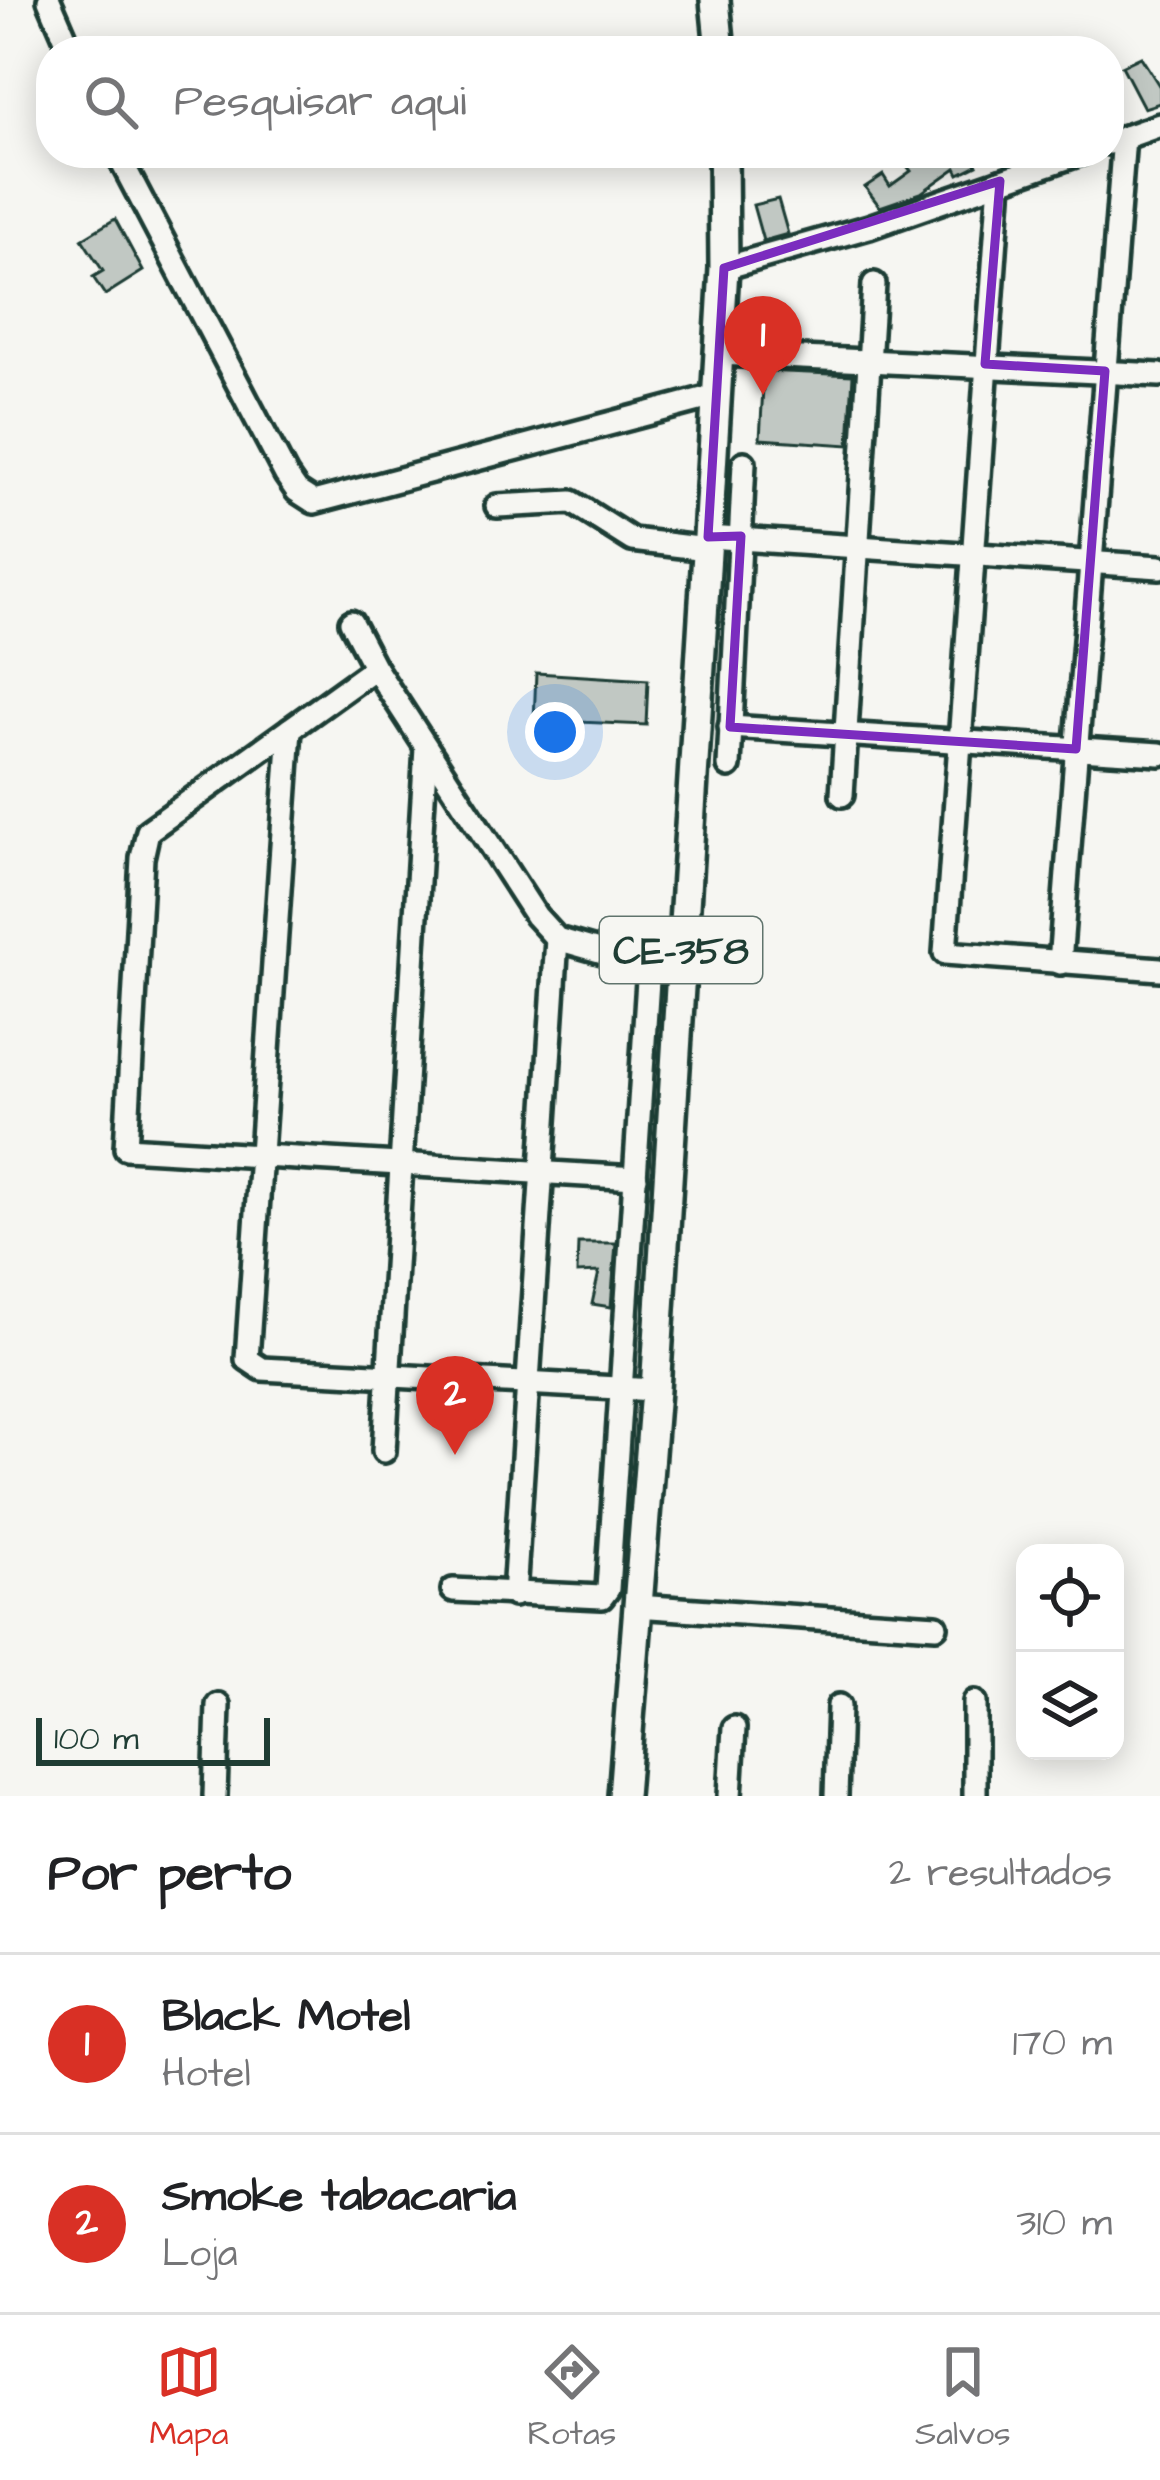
<!DOCTYPE html>
<html lang="pt">
<style>
:root{--surface:#fff;--page:#f2f2f2;--text:#202124;--muted:#757577;--line:#e0e0e0;--accent:#d93025}
body{margin:0;font-family:"Architects Daughter",sans-serif;background:var(--page);color:var(--text)}
.controls{position:absolute;right:36px;bottom:36px;display:grid;overflow:hidden;border-radius:24px;box-shadow:0 6px 30px #0003}
.controls button{width:108px;height:108px;display:grid;place-items:center;padding:0;border:0;border-bottom:3px solid var(--line);background:var(--surface);color:var(--text);font:60px sans-serif}
.scale{position:absolute;left:36px;bottom:30px;width:234px;box-sizing:border-box;padding-left:12px;border:6px solid #1f3d34;border-top:0;font-size:33px;line-height:42px;white-space:nowrap;color:#1f3d34;-webkit-text-stroke:9px #f6f6f2;paint-order:stroke}
.you{position:absolute;left:555px;top:732px;width:42px;height:42px;margin:-30px;border:9px solid #fff;border-radius:50%;background:#1a73e8;box-shadow:0 0 0 18px #1a73e833}
.badge{display:grid;place-items:center;width:78px;height:78px;border-radius:50%;background:var(--accent);color:#fff;font-size:39px;font-weight:700}
.pin{position:absolute;translate:-50% -99px;filter:drop-shadow(0 3px 6px #0008)}
.pin::after{content:'';position:absolute;top:63px;width:42px;height:36px;background:inherit;clip-path:polygon(0 0,100% 0,50% 100%)}
.list{margin:0;padding:0;list-style:none}
h2{display:flex;justify-content:space-between;align-items:center;height:156px;margin:0;padding:0 48px;font-size:51px}
h2 small{font-size:39px;font-weight:400;color:var(--muted)}
.list li{display:grid;grid-template-columns:78px 1fr auto;gap:36px;align-items:center;box-sizing:border-box;height:180px;padding:0 48px;border-top:3px solid var(--line)}
.list b{display:block;font-size:45px;white-space:nowrap}
.list p{margin:0;font-size:39px;white-space:nowrap;color:var(--muted)}
.list em{font-size:39px;font-style:normal;color:var(--muted)}
.icon{flex:none;width:66px;height:66px;fill:none;stroke:currentColor;stroke-width:2;stroke-linecap:round;stroke-linejoin:round}
.map{position:relative;flex:none;width:1160px;height:1796px;overflow:hidden}
.search{position:absolute;background:var(--surface);box-shadow:0 6px 30px #0003;left:36px;right:36px;top:36px;height:132px;display:flex;align-items:center;gap:30px;box-sizing:border-box;padding:0 42px;border-radius:48px;color:var(--muted);font-size:45px}
.sheet{height:516px;background:var(--surface)}
nav{display:flex;justify-content:space-around;align-items:center;box-sizing:border-box;height:168px;border-top:3px solid var(--line);background:var(--surface);font-size:33px;color:var(--muted)}
nav a{display:grid;justify-items:center;gap:6px}
nav .on{color:var(--accent)}
.map>svg:first-child{display:block}
.building{fill:#c1c8c3;stroke:#1f3d34;stroke-width:3}
.lines{fill:none;stroke-linecap:round;stroke-linejoin:round}
.minor-casing{stroke:#1f3d34;stroke-width:30}
.major-casing{stroke:#1f3d34;stroke-width:36}
.minor{stroke:#f6f6f2;stroke-width:21}
.major{stroke:#f6f6f2;stroke-width:27}
.marked{fill:none;stroke:#7b2cbf;stroke-width:9;stroke-linejoin:round}
.labels{text-anchor:middle;stroke-width:10;stroke-linejoin:round;paint-order:stroke}
.shield{fill:#f6f6f2;stroke:#60746d;stroke-width:3}
.shield-label{font-size:39px;font-weight:bold;fill:#1f3d34}
</style>
<div class="map">
<svg width="1160" height="1796" viewBox="0 0 1160 1796">
<rect width="100%" height="100%" fill="#f6f6f2"/>
<filter id="ink" filterUnits="userSpaceOnUse"><feTurbulence type="fractalNoise" baseFrequency=".00833" numOctaves="2"/><feDisplacementMap in="SourceGraphic" scale="24" xChannelSelector="R" yChannelSelector="G"/><feConvolveMatrix kernelMatrix="1 2 1 2 8 2 1 2 1" color-interpolation-filters="sRGB"/></filter>
<g filter="url(#ink)">
<g class="building">
<path d="M 1141,57 L 1160,87 L 1160,103 L 1144,108 L 1122,66 Z"/>
<path d="M 897,153 L 916,153 L 924,164 L 939,153 L 971,153 L 977,165 L 959,174 L 956,168 L 921,193 L 880,207 L 865,187 L 883,175 L 890,186 L 911,171 Z"/>
<path d="M 778,199 L 788,234 L 763,241 L 753,205 Z"/>
<path d="M 115,219 L 143,271 L 105,295 L 93,277 L 103,271 L 82,239 Z"/>
<path d="M 764,371 L 853,375 L 849,445 L 760,439 Z"/>
<path d="M 536,673 L 648,680 L 646,725 L 534,720 Z"/>
<path d="M 578,1243 L 616,1243 L 611,1307 L 592,1304 L 599,1272 L 577,1273 Z"/>
</g>
<g class="lines">
<defs>
<g id="minor">
<path d="M 49,0 L 71,51"/>
<path d="M 1109,143 L 1160,125"/>
<path d="M 117,153 L 286,475 L 297,491 L 314,502 L 714,396"/>
<path d="M 1000,181 L 945,953 L 1160,969"/>
<path d="M 724,268 L 869,227 L 1081,153"/>
<path d="M 719,354 L 1160,375"/>
<path d="M 497,506 L 572,502 L 632,540 L 707,549"/>
<path d="M 708,537 L 1160,567"/>
<path d="M 351,622 L 375,668 L 536,916 L 557,939 L 662,969"/>
<path d="M 375,668 L 148,831 L 142,858 L 126,1148 L 636,1178"/>
<path d="M 730,727 L 1160,754"/>
<path d="M 290,729 L 247,1359 L 262,1369 L 655,1390"/>
<path d="M 729,766 L 744,463"/>
<path d="M 842,795 L 874,284"/>
<path d="M 1060,963 L 1124,137"/>
<path d="M 384,1451 L 426,748"/>
<path d="M 453,1590 L 602,1597 L 608,1589 L 649,965"/>
<path d="M 514,1595 L 557,939"/>
<path d="M 636,1606 L 936,1626"/>
<path d="M 215,1796 L 218,1705"/>
<path d="M 730,1796 L 734,1728"/>
<path d="M 836,1796 L 839,1706"/>
<path d="M 975,1796 L 975,1702"/>
</g>
<g id="major">
<path d="M 715,0 L 720,51"/>
<path d="M 623,1796 L 655,1390 L 708,537 L 724,268 L 723,153"/>
</g>
</defs>
<use href="#minor" class="minor-casing"/>
<use href="#major" class="major-casing"/>
<use href="#minor" class="minor"/>
<use href="#major" class="major"/>
</g>
</g>
<path class="marked" d="M 1000,181 L 985,364 L 1105,371 L 1076,749 L 730,727 L 741,536 L 708,537 L 724,268 Z"/>
<g class="labels">
<rect class="shield" x="600" y="917" width="162" height="66" rx="9"/>
<g class="shield-label">
<text x="681" y="964">CE-358</text>
</g>
</g>
</svg>
<div class="controls">
<button><svg class="icon" aria-label="locate" viewBox="0 0 24 24"><circle cx="12" cy="12" r="6"/><path d="M12 2v4M12 18v4M2 12h4M18 12h4"/></svg></button>
<button><svg class="icon" aria-label="layers" viewBox="0 0 24 24"><path d="M12 4l9 5-9 5-9-5zM3 14l9 5 9-5"/></svg></button>
</div>
<div class="scale">100 m</div>
<div class="you"></div>
<div class="pin badge" style="left:763px;top:395px">1</div>
<div class="pin badge" style="left:455px;top:1455px">2</div>
<div class="search"><svg class="icon" aria-label="search" viewBox="0 0 24 24"><circle cx="10" cy="10" r="6"/><path d="M15 15l6 6"/></svg>Pesquisar aqui</div>
</div>
<section class="sheet">
<h2>Por perto<small>2 resultados</small></h2>
<ul class="list">
<li><span class="badge">1</span><div><b>Black Motel</b><p>Hotel</p></div><em>170 m</em></li>
<li><span class="badge">2</span><div><b>Smoke tabacaria</b><p>Loja</p></div><em>310 m</em></li>
</ul>
</section>
<nav>
<a class="on"><svg class="icon" aria-label="map" viewBox="0 0 24 24"><path d="M3 6l6-2 6 2 6-2v14l-6 2-6-2-6 2zM9 4v14M15 6v14"/></svg>Mapa</a>
<a><svg class="icon" aria-label="directions" viewBox="0 0 24 24"><path d="M12 3l9 9-9 9-9-9zM9 14v-3h6M13 9l2 2-2 2"/></svg>Rotas</a>
<a><svg class="icon" aria-label="saved" viewBox="0 0 24 24"><path d="M7 4h10v16l-5-4-5 4z"/></svg>Salvos</a>
</nav>
